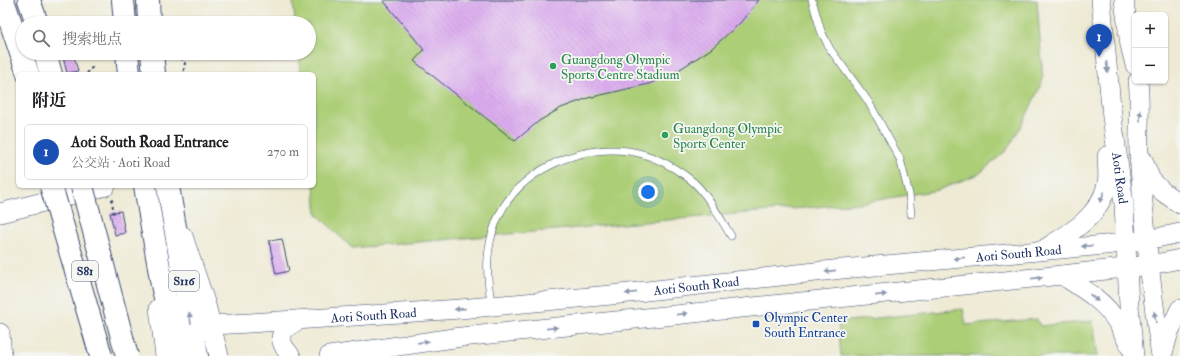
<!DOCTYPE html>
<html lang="zh">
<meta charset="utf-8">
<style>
:root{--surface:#fff;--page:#f6f6f6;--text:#202124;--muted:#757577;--line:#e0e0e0;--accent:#db2777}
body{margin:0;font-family:"IM FELL Double Pica","Noto Serif SC",serif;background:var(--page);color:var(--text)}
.controls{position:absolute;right:12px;top:12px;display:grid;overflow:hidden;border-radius:6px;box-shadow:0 1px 3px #0004}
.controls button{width:36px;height:36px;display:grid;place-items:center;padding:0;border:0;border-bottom:1px solid var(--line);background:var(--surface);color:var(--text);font:20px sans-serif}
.you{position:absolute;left:648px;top:192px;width:14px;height:14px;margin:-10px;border:3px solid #fff;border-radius:50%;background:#1a73e8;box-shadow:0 0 0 6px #1a73e833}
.badge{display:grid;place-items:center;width:26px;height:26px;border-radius:50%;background:var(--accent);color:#fff;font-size:13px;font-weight:700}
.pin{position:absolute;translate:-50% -33px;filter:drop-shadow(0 1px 2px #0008)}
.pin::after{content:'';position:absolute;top:21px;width:14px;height:12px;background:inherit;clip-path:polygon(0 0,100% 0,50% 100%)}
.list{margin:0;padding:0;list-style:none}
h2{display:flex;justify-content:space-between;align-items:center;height:52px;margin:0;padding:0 16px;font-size:17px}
h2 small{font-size:13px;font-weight:400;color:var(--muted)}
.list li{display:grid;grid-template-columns:26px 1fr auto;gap:12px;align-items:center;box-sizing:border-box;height:56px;margin:0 8px 8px;padding:0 8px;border:1px solid var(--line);border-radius:6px}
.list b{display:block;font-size:15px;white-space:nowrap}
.list p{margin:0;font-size:13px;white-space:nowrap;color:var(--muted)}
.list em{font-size:13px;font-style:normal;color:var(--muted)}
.icon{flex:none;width:22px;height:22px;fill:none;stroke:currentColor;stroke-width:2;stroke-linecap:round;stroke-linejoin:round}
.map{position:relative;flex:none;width:1180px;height:356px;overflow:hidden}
.search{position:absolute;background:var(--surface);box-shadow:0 1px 3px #0004;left:16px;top:16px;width:300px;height:44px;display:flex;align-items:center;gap:10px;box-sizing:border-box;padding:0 14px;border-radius:22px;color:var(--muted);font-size:15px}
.panel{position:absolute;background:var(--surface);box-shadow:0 1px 3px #0004;left:16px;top:72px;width:300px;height:116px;border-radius:6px}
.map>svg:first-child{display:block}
.garden{fill:#acce76;stroke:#647e6a}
.building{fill:url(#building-back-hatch)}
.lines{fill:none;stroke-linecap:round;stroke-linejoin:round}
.lane-casing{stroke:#3b4b70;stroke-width:8}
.secondary-casing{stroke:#3b4b70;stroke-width:20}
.primary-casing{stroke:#3b4b70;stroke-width:24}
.highway-casing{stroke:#3b4b70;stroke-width:24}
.path{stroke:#3b4b70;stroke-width:2;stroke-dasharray:3 3;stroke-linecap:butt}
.lane{stroke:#fff;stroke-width:7}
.secondary{stroke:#fff;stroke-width:19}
.primary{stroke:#fff;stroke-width:22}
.highway{stroke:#fff;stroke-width:22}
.highway-bridge-casing{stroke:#3b4b70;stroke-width:24;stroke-linecap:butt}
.highway-bridge{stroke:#fff;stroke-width:22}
.oneway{fill:#8d97ae}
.leisure-dot{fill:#2e9e5b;stroke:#f6f6f2;stroke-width:1.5}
.transit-dot{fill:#1a4fb4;stroke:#f6f6f2;stroke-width:1.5}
.labels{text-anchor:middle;stroke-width:3.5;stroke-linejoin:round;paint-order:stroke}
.shield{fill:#f6f6f2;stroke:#5d6b8a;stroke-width:1}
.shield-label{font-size:12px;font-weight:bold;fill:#1b2f5e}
.leisure-label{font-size:13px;fill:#27864d;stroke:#f6f6f2;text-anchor:start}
.street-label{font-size:13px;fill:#1b2f5e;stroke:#f6f6f2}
.transit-label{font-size:13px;fill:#164399;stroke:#f6f6f2;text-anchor:start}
</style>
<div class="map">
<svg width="1180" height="356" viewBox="0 0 1180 356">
<defs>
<pattern id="building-back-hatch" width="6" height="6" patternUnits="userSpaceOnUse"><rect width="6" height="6" fill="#dcacef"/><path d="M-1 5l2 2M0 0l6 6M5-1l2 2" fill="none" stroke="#bc94cf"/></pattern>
</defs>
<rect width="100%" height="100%" fill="#f6f6f2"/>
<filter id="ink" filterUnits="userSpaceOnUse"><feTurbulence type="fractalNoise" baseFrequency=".025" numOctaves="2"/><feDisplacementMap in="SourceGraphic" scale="8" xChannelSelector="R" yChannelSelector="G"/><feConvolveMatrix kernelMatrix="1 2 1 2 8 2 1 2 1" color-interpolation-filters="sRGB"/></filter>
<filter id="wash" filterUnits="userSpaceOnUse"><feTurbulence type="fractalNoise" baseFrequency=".012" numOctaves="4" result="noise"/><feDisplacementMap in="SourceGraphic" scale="16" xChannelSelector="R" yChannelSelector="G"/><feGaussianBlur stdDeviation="0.9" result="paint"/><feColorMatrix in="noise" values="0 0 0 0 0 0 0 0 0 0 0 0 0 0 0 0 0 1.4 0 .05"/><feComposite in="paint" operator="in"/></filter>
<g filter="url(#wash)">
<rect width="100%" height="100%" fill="#eeead4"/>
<g class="garden">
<path d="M 293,0 L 1037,0 L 1043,80 L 1024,121 L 1007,150 L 979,174 L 938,190 L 860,203 L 352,248 L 317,214 L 314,186 L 314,74 L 301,74 L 299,53 L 309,53 L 309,23 L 295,23 Z"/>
<path d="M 963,309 L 966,325 L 1037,319 L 1040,326 L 1093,321 L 1098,356 L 841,356 L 838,322 Z"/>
</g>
<g id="blocks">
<g class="building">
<path d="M 383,0 L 759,0 L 740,23 L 711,49 L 677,71 L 649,84 L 588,98 L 561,108 L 539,121 L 515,141 L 414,61 L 424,50 Z"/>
<path d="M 62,53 L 73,53 L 78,71 L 67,73 Z"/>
<path d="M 121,211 L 125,233 L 115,235 L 110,213 Z"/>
<path d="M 282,239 L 289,271 L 276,274 L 269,241 Z"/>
</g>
</g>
</g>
<g filter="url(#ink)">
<use href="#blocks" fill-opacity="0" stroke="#3b4b70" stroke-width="1"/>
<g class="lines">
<defs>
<g id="lane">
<path d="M 812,0 L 821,31 L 830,49 L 868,101 L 900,159 L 909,194 L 911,214"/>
<path d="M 492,306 C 486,276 485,251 496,222 C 516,172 576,145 628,151 C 650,154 673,166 691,180 C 707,193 720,218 731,236"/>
</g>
<g id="secondary">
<path id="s1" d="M 1101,0 L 1112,117 L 1124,204 L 1129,306 L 1134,356"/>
<path d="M 1124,0 L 1130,45 L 1135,65"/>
<path d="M 1138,81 C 1141,105 1138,130 1139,154 C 1144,221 1151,289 1161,356"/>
<path d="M 1143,160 L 1151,180 L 1163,192 L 1180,204"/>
<path d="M 0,213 L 106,186"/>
<path d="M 183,236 L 206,305 L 219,356"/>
<path d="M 1046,248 C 1072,232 1100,216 1107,184 C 1109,175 1107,165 1107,156"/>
<path d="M 1062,275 C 1080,287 1103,300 1115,319 C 1121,327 1125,337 1130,347"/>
<path d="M 159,308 L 165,356"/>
<path id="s2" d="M 212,325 L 250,323 L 460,309 L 611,295 L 842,269 L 1105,245 L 1147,240 L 1180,233"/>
<path d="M 0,333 L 2,356"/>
<path d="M 1163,353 L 1169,332 L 1180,309"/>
<path d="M 291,356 C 276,339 278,331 299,320"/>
<path d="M 329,356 L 461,337 L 1062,275 L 1150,265 L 1180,259"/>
</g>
<g id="primary">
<path d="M 123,0 L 125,23"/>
<path d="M 148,0 L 149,23"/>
<path d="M 127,53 L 129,74"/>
<path d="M 152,53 L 154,74"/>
<path d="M 145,186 L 162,285 L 179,356"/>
<path d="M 168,186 L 197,356"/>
</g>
<g id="highway">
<path d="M 3,0 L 28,74"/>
<path d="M 29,0 L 37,23"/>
<path d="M 45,53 L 51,74"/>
</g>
</defs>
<use href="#lane" class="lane-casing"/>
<use href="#secondary" class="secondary-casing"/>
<use href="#primary" class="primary-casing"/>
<use href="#highway" class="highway-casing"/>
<g class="path">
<path d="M 177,53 L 185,63 L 183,74"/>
<path d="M 87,74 L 89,70 L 93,67"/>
<path d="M 111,200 L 112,200 L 114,217"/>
</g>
<use href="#lane" class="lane"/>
<use href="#secondary" class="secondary"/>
<use href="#primary" class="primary"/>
<use href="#highway" class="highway"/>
<defs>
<g id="highway-bridge">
<path d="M 51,186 L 101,356"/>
<path d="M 82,186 L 127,356"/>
</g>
</defs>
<use href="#highway-bridge" class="highway-bridge-casing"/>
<use href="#highway-bridge" class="highway-bridge"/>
</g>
<defs><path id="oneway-solid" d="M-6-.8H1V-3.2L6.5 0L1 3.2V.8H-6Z"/></defs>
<g class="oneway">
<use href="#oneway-solid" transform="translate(1107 67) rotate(85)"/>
<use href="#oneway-solid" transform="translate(1140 116) rotate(-89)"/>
<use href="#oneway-solid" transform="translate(1102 197) rotate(114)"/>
<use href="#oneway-solid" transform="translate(1087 246) rotate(175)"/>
<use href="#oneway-solid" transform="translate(959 258) rotate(174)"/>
<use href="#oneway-solid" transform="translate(830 271) rotate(174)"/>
<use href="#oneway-solid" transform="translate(1037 278) rotate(-6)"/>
<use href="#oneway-solid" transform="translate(631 293) rotate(174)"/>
<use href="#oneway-solid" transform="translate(881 295) rotate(-6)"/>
<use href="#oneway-solid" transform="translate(1094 298) rotate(39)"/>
<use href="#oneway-solid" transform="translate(460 309) rotate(175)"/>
<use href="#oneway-solid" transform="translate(682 314) rotate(-6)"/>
<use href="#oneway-solid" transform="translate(1155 317) rotate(-99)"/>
<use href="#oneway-solid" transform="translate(190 318) rotate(-100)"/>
<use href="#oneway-solid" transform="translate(552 328) rotate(-6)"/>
<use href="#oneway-solid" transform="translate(423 342) rotate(-8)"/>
</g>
</g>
<g class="leisure-dot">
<circle cx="553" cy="66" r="4"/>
<circle cx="665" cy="135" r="4"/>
</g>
<rect class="transit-dot" x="752" y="320" width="8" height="8" rx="2"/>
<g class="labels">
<g class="shield">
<rect x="72" y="261" width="26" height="20" rx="3"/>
<rect x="169" y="271" width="30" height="20" rx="3"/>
</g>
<g class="shield-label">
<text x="85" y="275">S81</text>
<text x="184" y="285">S116</text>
</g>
<g class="leisure-label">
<text x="561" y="64">Guangdong Olympic<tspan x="561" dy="15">Sports Centre Stadium</tspan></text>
<text x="673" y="133">Guangdong Olympic<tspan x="673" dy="15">Sports Center</tspan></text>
</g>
<g class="street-label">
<text dy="5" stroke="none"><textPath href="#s1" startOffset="179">Aoti Road</textPath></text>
<text dy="5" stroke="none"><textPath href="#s2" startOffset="810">Aoti South Road</textPath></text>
<text dy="5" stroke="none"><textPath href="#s2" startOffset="486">Aoti South Road</textPath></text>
<text dy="5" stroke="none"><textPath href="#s2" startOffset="162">Aoti South Road</textPath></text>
</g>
<g class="transit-label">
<text x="764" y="322">Olympic Center<tspan x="764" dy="15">South Entrance</tspan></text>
</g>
</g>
</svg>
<div class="controls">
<button>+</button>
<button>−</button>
</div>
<div class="you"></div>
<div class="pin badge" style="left:1099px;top:57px;background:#1a4fb4">1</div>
<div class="search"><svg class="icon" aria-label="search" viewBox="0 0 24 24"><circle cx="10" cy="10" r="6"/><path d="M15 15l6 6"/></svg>搜索地点</div>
<section class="panel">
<h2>附近<small></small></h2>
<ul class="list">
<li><span class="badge" style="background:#1a4fb4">1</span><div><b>Aoti South Road Entrance</b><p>公交站 · Aoti Road</p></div><em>270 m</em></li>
</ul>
</section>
</div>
